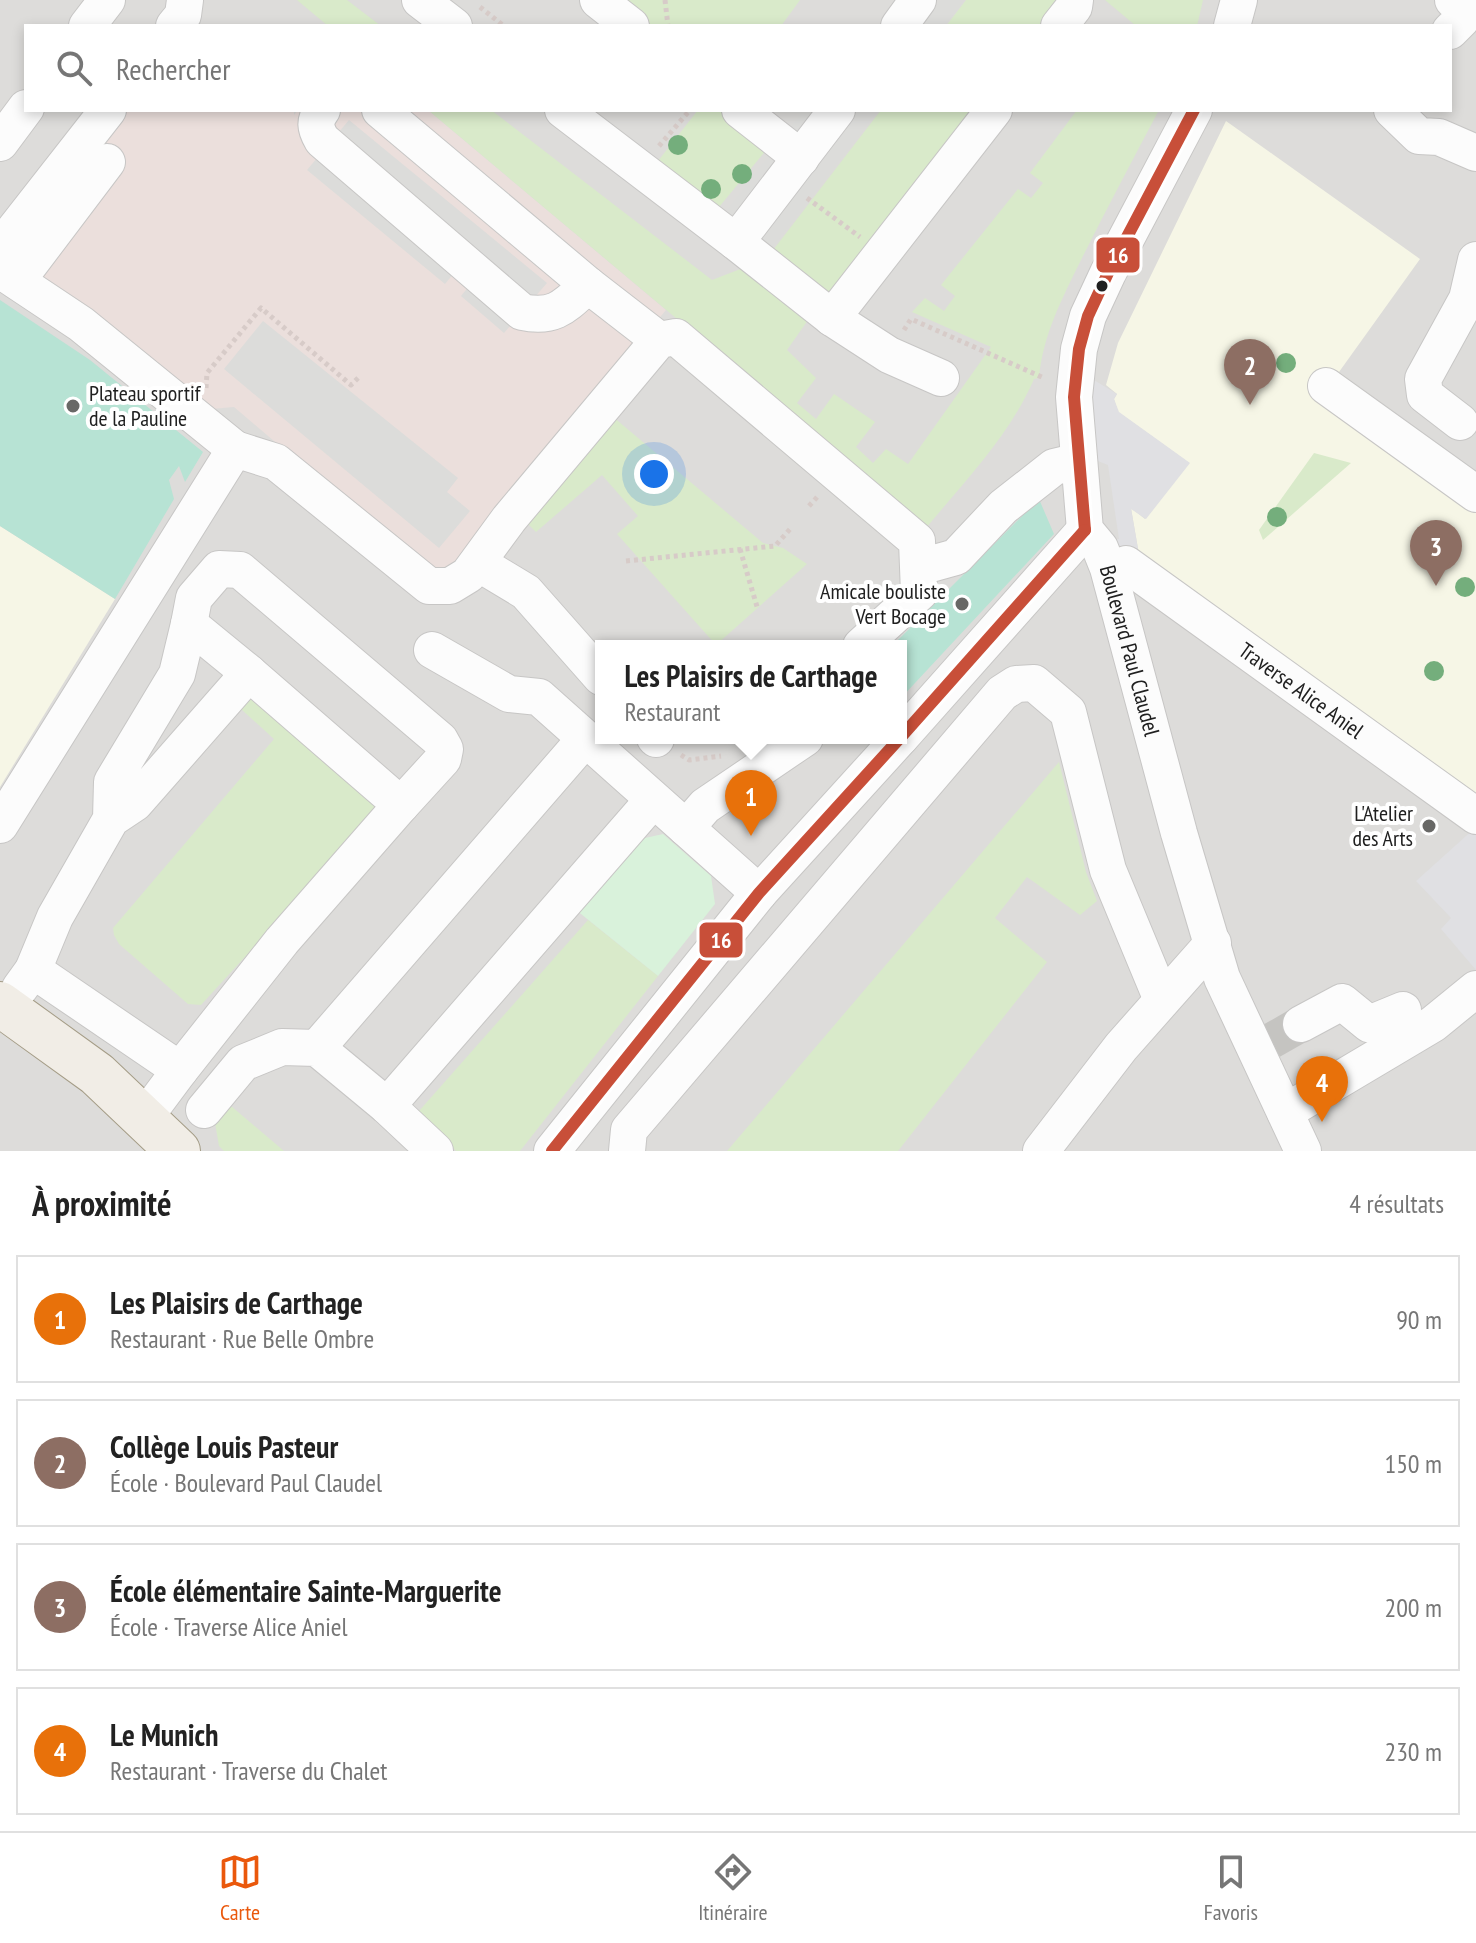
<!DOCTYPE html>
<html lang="fr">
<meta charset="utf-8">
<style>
:root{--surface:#fff;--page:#f6f6f6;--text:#222;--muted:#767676;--line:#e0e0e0;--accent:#ea580c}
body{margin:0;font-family:"PT Sans Narrow",sans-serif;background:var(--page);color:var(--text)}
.you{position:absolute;left:654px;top:474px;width:28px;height:28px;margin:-20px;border:6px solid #fff;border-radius:50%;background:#1a73e8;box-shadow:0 0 0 12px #1a73e833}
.badge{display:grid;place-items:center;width:52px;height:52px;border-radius:50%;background:var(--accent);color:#fff;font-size:26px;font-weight:700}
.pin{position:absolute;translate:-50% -66px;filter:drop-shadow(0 2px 4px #0008)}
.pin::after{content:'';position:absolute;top:42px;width:28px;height:24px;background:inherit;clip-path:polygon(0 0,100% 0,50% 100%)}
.popup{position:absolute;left:595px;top:640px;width:312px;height:104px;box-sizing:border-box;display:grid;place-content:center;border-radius:0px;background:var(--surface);filter:drop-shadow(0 2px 6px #0005);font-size:26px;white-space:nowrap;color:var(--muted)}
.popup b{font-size:30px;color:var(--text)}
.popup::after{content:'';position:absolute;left:50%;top:100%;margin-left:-16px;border:16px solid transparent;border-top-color:var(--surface)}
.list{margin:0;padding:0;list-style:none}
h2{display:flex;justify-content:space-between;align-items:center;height:104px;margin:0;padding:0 32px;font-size:34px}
h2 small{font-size:26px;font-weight:400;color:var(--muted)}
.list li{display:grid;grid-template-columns:52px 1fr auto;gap:24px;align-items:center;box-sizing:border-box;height:128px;margin:0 16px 16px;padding:0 16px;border:2px solid var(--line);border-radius:0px}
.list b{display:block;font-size:30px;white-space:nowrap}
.list p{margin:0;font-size:26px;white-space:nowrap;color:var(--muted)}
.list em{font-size:26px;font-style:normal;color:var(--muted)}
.icon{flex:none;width:44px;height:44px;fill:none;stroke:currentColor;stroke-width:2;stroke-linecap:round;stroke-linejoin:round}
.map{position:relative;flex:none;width:1476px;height:1151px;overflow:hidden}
.search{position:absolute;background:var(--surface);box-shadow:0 4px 12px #0003;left:24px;right:24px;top:24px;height:88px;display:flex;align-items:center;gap:20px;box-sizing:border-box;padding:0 28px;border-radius:0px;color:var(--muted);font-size:30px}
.sheet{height:680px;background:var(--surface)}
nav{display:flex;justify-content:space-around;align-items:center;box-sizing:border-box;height:112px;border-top:2px solid var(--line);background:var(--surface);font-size:22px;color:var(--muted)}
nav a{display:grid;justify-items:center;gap:4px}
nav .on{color:var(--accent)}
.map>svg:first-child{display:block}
.residential{fill:#dddcda;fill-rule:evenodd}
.commercial{fill:#ebdfdc}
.education{fill:#f6f6e6}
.religious{fill:#dcdcda}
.grass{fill:#d9eaca}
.park{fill:#d9f2db}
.pitch{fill:#b7e3d4}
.plaza{fill:#e0e0e3}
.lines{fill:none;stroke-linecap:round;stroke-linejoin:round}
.minor-tunnel{stroke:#c5c4c1;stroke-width:36;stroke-dasharray:36 18;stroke-linecap:butt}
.minor-casing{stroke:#c7c6c5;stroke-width:38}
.major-casing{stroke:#a49c86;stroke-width:46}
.path{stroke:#d7cbc8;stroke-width:5;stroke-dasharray:4 4;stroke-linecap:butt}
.minor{stroke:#fcfcfc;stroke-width:36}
.major{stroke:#f1ede6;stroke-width:44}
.bus-1-casing{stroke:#fff;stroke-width:18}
.bus-1{stroke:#c84f39;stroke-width:12}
.tree{fill:#74ae7c}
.bus-dot{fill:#202020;stroke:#fff;stroke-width:3}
.poi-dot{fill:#686866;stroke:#fff;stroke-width:3}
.labels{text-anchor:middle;stroke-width:8;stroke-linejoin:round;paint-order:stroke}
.poi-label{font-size:22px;fill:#202020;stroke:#fff;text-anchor:end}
.street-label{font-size:22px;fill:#202020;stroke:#fff}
.line-badge{stroke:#fff;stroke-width:3}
.badge-label{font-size:22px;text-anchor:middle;font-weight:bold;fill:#fff}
</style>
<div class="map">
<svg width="1476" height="1151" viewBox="0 0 1476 1151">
<rect width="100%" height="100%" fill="#eeede9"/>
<path class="residential" d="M 0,0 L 1476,0 L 1476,1151 L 0,1151 ZM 26,26 L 1450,26 L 1450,110 L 26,110 ZM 601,646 L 901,646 L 901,738 L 601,738 Z"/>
<path class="commercial" d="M 120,110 L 294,110 L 294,115 L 298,110 L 428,110 L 666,310 L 450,567 L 436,571 L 422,567 L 234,407 L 211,409 L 35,279 Z"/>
<g class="education">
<path d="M 1226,121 L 1420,259 L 1339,372 L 1476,472 L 1476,811 L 1141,566 L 1131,508 L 1145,519 L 1189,463 L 1118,412 L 1114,399 L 1117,394 L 1106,385 L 1118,343 Z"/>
<path d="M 0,526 L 115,599 L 0,787 Z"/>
</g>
<g class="religious">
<path d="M 941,0 L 965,0 L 944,26 L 921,26 Z"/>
<path d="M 803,110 L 825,110 L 736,227 L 722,217 Z"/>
<path d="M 855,110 L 879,110 L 769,252 L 754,240 Z"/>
<path d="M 349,120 L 547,283 L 504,333 L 461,296 L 478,275 L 463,262 L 445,284 L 307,170 Z"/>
<path d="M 263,321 L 458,478 L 447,492 L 470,511 L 439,548 L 224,369 Z"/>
</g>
<g class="grass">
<path d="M 297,0 L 347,0 L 381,26 L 328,26 Z"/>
<path d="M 611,0 L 800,0 L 781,26 L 645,26 Z"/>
<path d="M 966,0 L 1065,0 L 1046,26 L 946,26 Z"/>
<path d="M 1105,0 L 1203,0 L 1197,26 L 1136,26 Z"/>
<path d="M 428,110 L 491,110 L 712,280 L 743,268 L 808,320 L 787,350 L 816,378 L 797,403 L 816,419 L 834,394 L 875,422 L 856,447 L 873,463 L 886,449 L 908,464 L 991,347 L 912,312 L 925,298 L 944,311 L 955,296 L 941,285 L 1018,189 L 1031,198 L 1043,183 L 1030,173 L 1077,110 L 1159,110 C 1133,159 1107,208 1082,258 C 1062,299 1043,334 1039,378 L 1034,379 C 1010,435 965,481 926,528 Z"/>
<path d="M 698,110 L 721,110 L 768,148 L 719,207 L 658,161 Z"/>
<path d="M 881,110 L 980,110 L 830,301 L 770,254 Z"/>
<path d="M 612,416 L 763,543 L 783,548 L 807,564 L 716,645 L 617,534 L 638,516 L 602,475 L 536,532 L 526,522 Z"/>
<path d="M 1314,453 L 1351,463 L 1263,540 L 1259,530 Z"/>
<path d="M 252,696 L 374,796 L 374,812 L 368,822 L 201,1005 L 188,1004 L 119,944 L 114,935 L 113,928 L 274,739 L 241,709 Z"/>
<path d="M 1059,762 L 1086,872 L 1097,901 L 1080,915 L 1027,877 L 995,918 L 1047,962 L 898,1151 L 727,1151 Z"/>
<path d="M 588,920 L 658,976 L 520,1151 L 456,1151 L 419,1111 Z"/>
<path d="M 231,1106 L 284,1151 L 224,1151 L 219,1146 L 215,1123 Z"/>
</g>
<path class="park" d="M 663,834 L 711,876 L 715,904 L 658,976 L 576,910 L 636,840 Z"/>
<g class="pitch">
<path d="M 0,300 L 90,360 L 203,452 L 185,482 L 179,466 L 169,480 L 174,499 L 115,599 L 0,526 Z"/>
<path d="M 1039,499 L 1054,534 L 901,698 L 901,646 L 892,646 Z"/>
</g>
<g class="plaza">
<path d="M 1089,377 L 1117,394 L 1114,399 L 1119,412 L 1190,463 L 1146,519 L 1131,509 L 1141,566 L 1109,541 L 1119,539 L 1108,465 L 1093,459 Z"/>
<path d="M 1476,827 L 1476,970 L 1441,929 L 1451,918 L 1416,881 Z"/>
</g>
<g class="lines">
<path class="minor-tunnel" d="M 1271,1041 L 1301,1024"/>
<defs>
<g id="minor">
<path d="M 420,0 L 454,26"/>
<path d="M 598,0 L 631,26"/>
<path d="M 87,26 L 107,0"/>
<path d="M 174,26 L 183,15 L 185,0"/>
<path d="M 899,26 L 918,0"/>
<path d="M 1059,26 L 1074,7 L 1075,0"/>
<path d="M 1232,26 L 1239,0"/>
<path d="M 1450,31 L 1461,20 L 1461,8 L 1453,0"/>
<path d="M 322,110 C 314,121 315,128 322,140 L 522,312 C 555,319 565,306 588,285"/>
<path d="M 380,110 L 588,285 L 659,340"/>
<path d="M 563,110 L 736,242 L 837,110"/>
<path d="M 740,110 L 801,158"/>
<path id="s1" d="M 1194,110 L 1108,273 L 1088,316 L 1079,349 L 1074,397 L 1085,530 L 1100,548 L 1108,568 L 1179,833 L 1222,978 L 1303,1151"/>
<path d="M 1392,110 L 1419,136 L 1439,137 L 1476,153"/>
<path d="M 0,143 L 26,108"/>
<path d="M 736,242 L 832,318 L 889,355 L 941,378"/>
<path d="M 0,248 L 108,110"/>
<path d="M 0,270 L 81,324 L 235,449 L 0,825"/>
<path d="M 17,281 L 107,162"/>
<path d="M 832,318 L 994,110"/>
<path d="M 1326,386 L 1476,494"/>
<path d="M 1460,422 L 1425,395 L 1423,379 L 1467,299 L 1476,260"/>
<path d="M 235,449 L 276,462 L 429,586 L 450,586 L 468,575 L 509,519 L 659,340 L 676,337 L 917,541 L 919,593 L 861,646"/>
<path d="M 478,563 L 526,592 L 601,677"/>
<path id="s2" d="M 1126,564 L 1476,816"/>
<path d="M 920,567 L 956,557 L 1003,507 L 1054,467 L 1079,461"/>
<path d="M 189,624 L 194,598 L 219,569 L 240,570 L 440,740 L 445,749 L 443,759 L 401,805"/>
<path d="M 432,650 L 509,694 L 539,697 L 759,893"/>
<path d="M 901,737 L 1085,530"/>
<path d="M 655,738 L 656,739"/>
<path d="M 686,828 L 705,806 L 805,738"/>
<path d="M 33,970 L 180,1070 L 282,941 L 401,805 L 249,673"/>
<path d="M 20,988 L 33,970 L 55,917 L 111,819 L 135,803 L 249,673 L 189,624 L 177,674 L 112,782 L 111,819"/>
<path d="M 1301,1024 L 1342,1002 L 1369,1024 L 1403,1010"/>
<path d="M 317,1048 L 585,739"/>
<path d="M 387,1106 L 653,800"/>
<path d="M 204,1110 L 243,1063 L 282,1047 L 317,1048 L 387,1106 L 435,1151"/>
<path d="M 1285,1112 L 1433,1024 L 1476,989"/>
<path d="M 145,1117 L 180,1070"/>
<path d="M 552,1151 L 759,893 L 900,738"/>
<path d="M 627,1151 L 629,1130 L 1002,693 L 1016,684 L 1034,683 L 1068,712 L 1108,870 L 1162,1000"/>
<path d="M 1041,1151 L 1121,1047 L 1213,943"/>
</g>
<path id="major" d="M 0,1004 L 97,1074 L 178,1151"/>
</defs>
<use href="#minor" class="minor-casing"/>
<use href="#major" class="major-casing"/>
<g class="path">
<path d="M 665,0 L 668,26"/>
<path d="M 480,7 L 504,26"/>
<path d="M 659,146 L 690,110"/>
<path d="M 807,198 L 860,237"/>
<path d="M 904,330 L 911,319 L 1044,378"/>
<path d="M 206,388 L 207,373 L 261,308 L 351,385 L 359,377"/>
<path d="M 809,506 L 819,495"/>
<path d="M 740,549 L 758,610"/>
<path d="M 626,561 L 775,546 L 791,528"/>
<path d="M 681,755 L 689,760 L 721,756"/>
</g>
<use href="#minor" class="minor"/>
<use href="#major" class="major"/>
<defs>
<g id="bus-1">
<path d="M 1085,530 L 1074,397 L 1079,349 L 1088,316 L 1108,273 L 1194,110"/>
<path d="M 901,737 L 1085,530"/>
<path d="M 552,1151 L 759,893 L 900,738"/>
</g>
</defs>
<use href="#bus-1" class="bus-1-casing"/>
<use href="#bus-1" class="bus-1"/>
</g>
<g class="tree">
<circle cx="678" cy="145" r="10"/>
<circle cx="742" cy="174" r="10"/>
<circle cx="711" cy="189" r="10"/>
<circle cx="1286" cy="363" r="10"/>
<circle cx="1277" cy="517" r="10"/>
<circle cx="1465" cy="587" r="10"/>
<circle cx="1434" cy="671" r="10"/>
</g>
<circle class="bus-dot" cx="1102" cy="286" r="7"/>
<g class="poi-dot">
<circle cx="73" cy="406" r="8"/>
<circle cx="962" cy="604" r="8"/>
<circle cx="1429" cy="826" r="8"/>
</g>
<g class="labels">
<g class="poi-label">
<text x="89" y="401" text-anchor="start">Plateau sportif<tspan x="89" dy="25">de la Pauline</tspan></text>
<text x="946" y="599">Amicale bouliste<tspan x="946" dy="25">Vert Bocage</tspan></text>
<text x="1413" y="821">L'Atelier<tspan x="1413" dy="25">des Arts</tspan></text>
</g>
<g class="street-label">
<text dy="8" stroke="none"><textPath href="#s1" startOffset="578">Boulevard Paul Claudel</textPath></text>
<text dy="8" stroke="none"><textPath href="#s2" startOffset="216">Traverse Alice Aniel</textPath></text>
</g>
</g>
<g class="line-badge">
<rect x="1095" y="236" width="46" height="38" rx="8" fill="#c84f39"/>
<rect x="698" y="921" width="46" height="38" rx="8" fill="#c84f39"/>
</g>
<g class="badge-label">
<text x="1118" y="263">16</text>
<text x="721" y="948">16</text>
</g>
</svg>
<div class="you"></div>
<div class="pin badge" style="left:751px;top:836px;background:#e8710a">1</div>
<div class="popup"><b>Les Plaisirs de Carthage</b>Restaurant</div>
<div class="pin badge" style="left:1250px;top:405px;background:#8d6e63">2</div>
<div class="pin badge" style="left:1436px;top:586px;background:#8d6e63">3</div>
<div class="pin badge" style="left:1322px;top:1122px;background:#e8710a">4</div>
<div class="search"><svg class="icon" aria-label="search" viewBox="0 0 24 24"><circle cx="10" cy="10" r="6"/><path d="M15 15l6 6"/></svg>Rechercher</div>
</div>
<section class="sheet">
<h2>À proximité<small>4 résultats</small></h2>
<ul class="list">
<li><span class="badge" style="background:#e8710a">1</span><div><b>Les Plaisirs de Carthage</b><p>Restaurant · Rue Belle Ombre</p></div><em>90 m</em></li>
<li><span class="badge" style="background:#8d6e63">2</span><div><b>Collège Louis Pasteur</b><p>École · Boulevard Paul Claudel</p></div><em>150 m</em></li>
<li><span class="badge" style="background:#8d6e63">3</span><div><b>École élémentaire Sainte-Marguerite</b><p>École · Traverse Alice Aniel</p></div><em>200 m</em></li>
<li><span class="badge" style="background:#e8710a">4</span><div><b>Le Munich</b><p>Restaurant · Traverse du Chalet</p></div><em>230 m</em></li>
</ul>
</section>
<nav>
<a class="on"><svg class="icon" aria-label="map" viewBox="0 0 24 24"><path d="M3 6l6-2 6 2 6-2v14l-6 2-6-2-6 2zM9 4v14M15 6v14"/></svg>Carte</a>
<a><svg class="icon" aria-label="directions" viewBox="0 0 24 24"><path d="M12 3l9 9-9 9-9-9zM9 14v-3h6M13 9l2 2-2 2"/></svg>Itinéraire</a>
<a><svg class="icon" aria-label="saved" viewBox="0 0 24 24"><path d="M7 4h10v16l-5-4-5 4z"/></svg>Favoris</a>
</nav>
